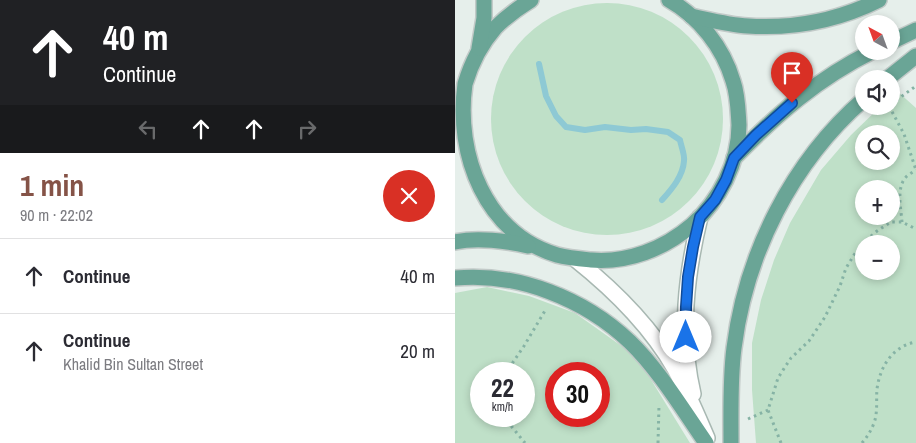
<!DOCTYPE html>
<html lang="en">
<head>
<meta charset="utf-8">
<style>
	body { margin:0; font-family:"Archivo Narrow",sans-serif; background:#f7f7f7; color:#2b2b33; height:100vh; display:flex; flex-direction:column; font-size:19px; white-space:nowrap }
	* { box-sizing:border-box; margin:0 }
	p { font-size:16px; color:#7c7c81 }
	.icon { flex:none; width:28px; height:28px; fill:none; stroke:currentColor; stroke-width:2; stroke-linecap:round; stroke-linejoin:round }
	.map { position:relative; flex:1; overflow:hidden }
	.details { display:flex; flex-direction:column; background:#fff; width:455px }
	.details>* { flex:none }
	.banner { background:#202124; color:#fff; overflow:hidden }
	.needle { width:32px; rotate:319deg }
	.tools { position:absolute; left:400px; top:15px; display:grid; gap:10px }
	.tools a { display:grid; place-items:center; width:45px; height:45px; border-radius:50%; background:#fff; box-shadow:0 2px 8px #0003; font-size:25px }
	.speed { position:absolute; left:15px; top:362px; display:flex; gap:10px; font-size:25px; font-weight:700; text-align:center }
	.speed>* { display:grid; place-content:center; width:65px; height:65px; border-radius:50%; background:#fff; box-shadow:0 2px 8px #0003; line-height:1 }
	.speed small { font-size:12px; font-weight:400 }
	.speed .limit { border:8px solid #d22; background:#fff; color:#111 }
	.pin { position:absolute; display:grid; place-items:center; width:42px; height:42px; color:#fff; margin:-51px -21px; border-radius:50% 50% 50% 0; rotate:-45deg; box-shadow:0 0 5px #0007 }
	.pin .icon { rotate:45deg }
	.me { position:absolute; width:55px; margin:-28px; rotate:0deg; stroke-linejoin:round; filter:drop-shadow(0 0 4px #0008) }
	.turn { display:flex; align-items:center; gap:18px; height:105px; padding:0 20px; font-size:22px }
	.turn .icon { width:65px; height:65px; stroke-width:2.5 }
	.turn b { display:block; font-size:35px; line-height:42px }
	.lanes { display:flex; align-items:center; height:48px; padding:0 20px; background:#0003; justify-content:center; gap:25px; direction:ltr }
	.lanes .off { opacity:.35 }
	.round { display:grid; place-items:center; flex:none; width:52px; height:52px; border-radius:26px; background:#f7f7f7 }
	.overview { display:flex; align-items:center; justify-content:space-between; height:85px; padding:0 20px }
	h1 { font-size:30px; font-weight:800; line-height:38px; color:#855347 }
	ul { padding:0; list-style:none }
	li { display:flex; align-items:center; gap:15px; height:75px; padding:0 20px; border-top:1px solid #e1e1e2 }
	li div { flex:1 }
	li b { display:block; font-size:19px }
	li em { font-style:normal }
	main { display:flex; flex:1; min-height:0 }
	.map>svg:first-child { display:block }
	.green { fill:#bfe0c8; fill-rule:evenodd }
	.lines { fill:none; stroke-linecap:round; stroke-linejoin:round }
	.stream { stroke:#8ec9d4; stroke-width:6 }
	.minor-casing { stroke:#a8b8b2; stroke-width:18 }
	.primary-casing { stroke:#c2cac8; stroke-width:18 }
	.path { stroke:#86b3a5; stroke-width:3; stroke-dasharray:2.5 4; stroke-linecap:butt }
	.minor { stroke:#fff; stroke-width:15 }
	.primary { stroke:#6aa596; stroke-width:15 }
	.route-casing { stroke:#114b97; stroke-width:12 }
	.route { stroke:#1a73e8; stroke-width:9 }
</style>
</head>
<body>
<main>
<section class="details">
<div class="banner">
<div class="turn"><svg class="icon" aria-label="ahead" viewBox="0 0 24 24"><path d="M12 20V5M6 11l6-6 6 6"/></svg><div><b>40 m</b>Continue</div></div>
<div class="lanes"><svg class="icon off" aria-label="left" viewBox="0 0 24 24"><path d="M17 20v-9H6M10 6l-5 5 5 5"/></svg><svg class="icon" aria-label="ahead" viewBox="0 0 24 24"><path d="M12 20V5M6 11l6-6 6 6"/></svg><svg class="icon" aria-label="ahead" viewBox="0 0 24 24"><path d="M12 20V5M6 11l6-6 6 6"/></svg><svg class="icon off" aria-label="right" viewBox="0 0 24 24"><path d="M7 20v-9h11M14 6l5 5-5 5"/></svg></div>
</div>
<div class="overview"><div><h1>1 min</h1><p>90 m · 22:02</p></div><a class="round" style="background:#d93025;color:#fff"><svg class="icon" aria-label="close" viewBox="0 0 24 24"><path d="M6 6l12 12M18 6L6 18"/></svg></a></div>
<ul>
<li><svg class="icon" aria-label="ahead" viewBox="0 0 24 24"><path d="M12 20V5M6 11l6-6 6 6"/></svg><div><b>Continue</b></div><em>40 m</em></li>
<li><svg class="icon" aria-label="ahead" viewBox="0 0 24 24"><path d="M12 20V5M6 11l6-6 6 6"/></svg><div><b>Continue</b><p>Khalid Bin Sultan Street</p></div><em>20 m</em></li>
</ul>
</section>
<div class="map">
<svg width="461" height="443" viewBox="0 0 461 443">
	<rect width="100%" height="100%" fill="#e6efeb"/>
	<g class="green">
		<circle cx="152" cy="119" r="116"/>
		<path d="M 442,91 L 461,108 L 461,443 L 301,443 L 297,390 L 297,343 L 306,300 L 319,260 L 335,223 L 366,170 L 396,135 L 426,106 L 436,106 L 436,97 ZM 409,134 L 436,134 L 436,161 L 409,161 ZM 409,189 L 436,189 L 436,216 L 409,216 ZM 409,244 L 436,244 L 436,271 L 409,271 Z"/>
		<path d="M 32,287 L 74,296 L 120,313 L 182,357 L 235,443 L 0,443 L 0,293 ZM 26,374 L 69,374 L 69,416 L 26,416 ZM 101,374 L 144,374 L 144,416 L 101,416 Z"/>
	</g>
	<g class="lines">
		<path class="stream" d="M 84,64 L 91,96 L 101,116 L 111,127 L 130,130 L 150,127 L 176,130 L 191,129 L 213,132 L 225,140 C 226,146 230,155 229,161 C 228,176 217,189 207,200"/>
		<defs>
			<g id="minor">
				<path d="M 120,259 C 159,290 195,325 220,369 C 232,391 242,415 252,438"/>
				<path d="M 238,394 C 224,335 231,275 245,217"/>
			</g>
			<g id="primary">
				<path d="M 76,0 C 63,8 51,17 40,28 C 26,44 16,64 10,84 C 0,155 31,234 102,255 C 113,258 125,259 136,260 C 173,263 209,249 237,225 C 264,201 284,163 284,125 C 283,110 283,95 278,81 C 268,47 244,17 214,0"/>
				<path d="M 236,16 C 255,20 274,25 293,26 C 339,29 384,20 424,0"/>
				<path d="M 436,42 L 461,30"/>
				<path d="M 24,48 L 29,18 L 29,0"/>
				<path d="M 432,79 L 461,56"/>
				<path d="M 279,158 C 322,114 362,79 418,51"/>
				<path d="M 0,242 C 22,237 52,241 73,246"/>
				<path d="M 0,278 C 63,272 130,299 175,342 C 204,370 228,410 251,443"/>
				<path d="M 276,443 C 276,411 275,379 279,348 C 291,253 337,162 409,99"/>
			</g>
		</defs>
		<use href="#minor" class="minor-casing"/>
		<use href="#primary" class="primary-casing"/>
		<g class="path">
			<path d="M 436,104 L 461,86"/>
			<path d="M 434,106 L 449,134 L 461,170"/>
			<path d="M 421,114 L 433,106"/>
			<path d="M 447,222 C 446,208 441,188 451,177 C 454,174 458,172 461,170"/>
			<path d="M 50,374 L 69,346 L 91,309"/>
			<path d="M 48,416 L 70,443"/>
			<path d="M 293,419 L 313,410"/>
			<path d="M 203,443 L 204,405"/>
			<path d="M 326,443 L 313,410 L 323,378 L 330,367 L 336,358 L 354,341 L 370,317 L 385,286 L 391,268 L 399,255 L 409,242 L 422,231 L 436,222 L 447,222 L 461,229"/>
			<path d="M 407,443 C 412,437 416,431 419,423 C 423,412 421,400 422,389 C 425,366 438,346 461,342"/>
		</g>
		<use href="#minor" class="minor"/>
		<use href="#primary" class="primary"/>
	</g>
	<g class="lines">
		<defs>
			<path id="route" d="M 231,337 L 231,307 L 233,277 L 238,247 L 245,217 L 260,200 L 271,180 L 279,158 L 301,135 L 337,103"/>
		</defs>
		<use href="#route" class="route-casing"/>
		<use href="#route" class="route"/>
	</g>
</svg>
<div class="tools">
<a><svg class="needle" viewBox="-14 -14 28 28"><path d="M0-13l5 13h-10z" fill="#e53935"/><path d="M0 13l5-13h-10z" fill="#7c7c81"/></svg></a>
<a><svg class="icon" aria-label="sound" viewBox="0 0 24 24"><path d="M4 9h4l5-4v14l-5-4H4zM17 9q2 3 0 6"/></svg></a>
<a><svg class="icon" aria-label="search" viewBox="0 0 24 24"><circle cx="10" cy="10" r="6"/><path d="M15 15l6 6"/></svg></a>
<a>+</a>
<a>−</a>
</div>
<div class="speed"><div>22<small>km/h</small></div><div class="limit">30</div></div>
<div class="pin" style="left:337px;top:103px;background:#d93025"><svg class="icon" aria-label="arrive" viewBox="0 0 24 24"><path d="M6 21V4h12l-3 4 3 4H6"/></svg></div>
<svg class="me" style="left:231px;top:337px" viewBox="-20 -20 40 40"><circle r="19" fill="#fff"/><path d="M0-13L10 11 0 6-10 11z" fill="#1a73e8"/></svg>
</div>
</main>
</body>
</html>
